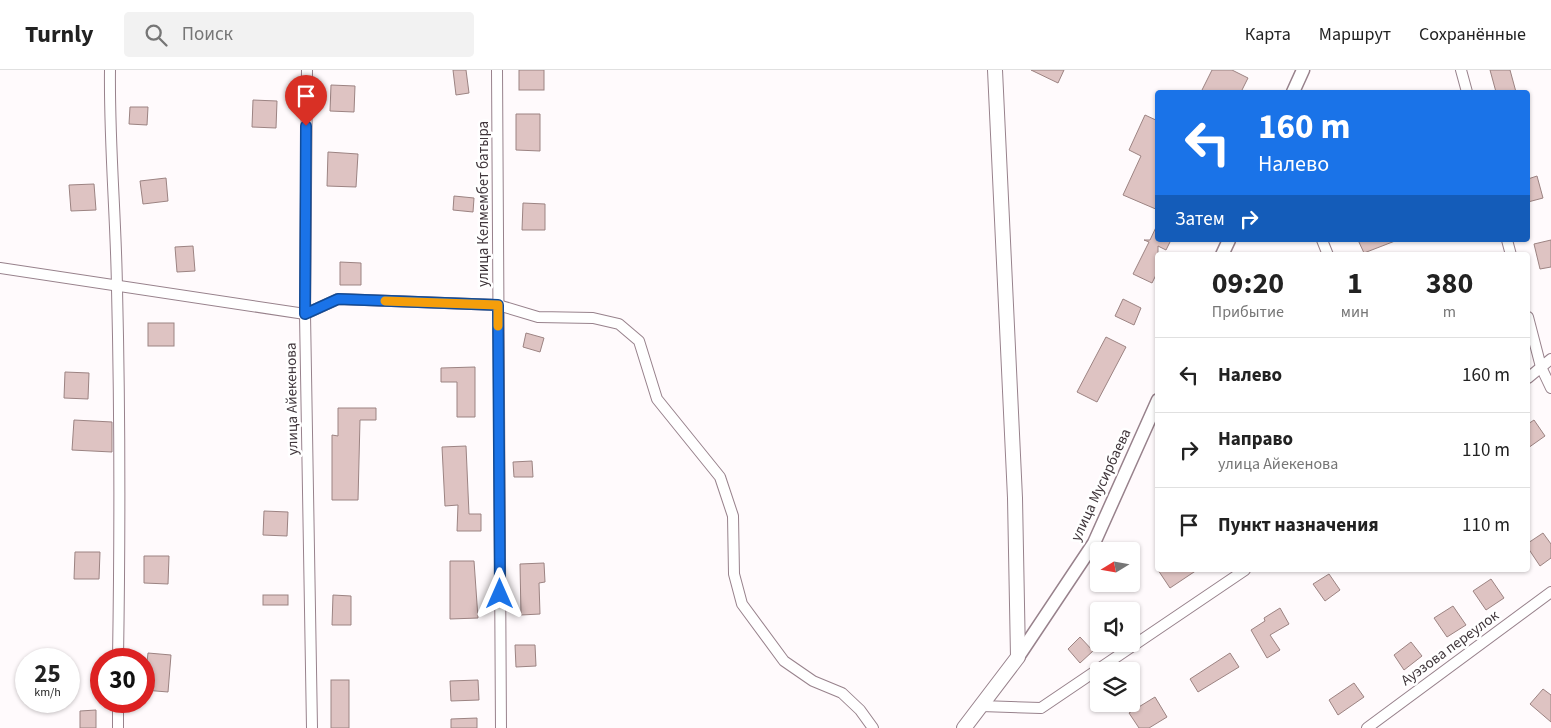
<!DOCTYPE html>
<html lang="ru">
<head>
<meta charset="utf-8">
<style>
	body { margin:0; font-family:"Source Sans 3",sans-serif; background:#f2f2f2; color:#222; height:100vh; display:flex; flex-direction:column; font-size:19px; white-space:nowrap }
	* { box-sizing:border-box; margin:0 }
	p { font-size:16px; color:#767676 }
	.icon { flex:none; width:28px; height:28px; fill:none; stroke:currentColor; stroke-width:2; stroke-linecap:round; stroke-linejoin:round }
	.map { position:relative; flex:1; overflow:hidden }
	.panel { position:absolute; left:1155px; top:182px; width:375px; height:320px; display:flex; flex-direction:column; background:#fff; border-radius:5px; box-shadow:0 1px 4px #0004 }
	.panel>* { flex:none }
	.banner { position:absolute; left:1155px; top:20px; width:375px; height:152px; border-radius:5px; box-shadow:0 1px 4px #0004; background:#1a73e8; color:#fff; overflow:hidden }
	.needle { width:32px; rotate:259deg }
	.controls { position:absolute; left:1090px; top:472px; display:grid; gap:10px }
	.controls a { display:grid; place-items:center; width:50px; height:50px; border-radius:5px; background:#fff; box-shadow:0 1px 4px #0004; font-size:25px }
	.speed { position:absolute; left:15px; top:578px; display:flex; gap:10px; font-size:25px; font-weight:700; text-align:center }
	.speed>* { display:grid; place-content:center; width:65px; height:65px; border-radius:50%; background:#fff; box-shadow:0 1px 4px #0004; line-height:1 }
	.speed small { font-size:12px; font-weight:400 }
	.speed .limit { border:8px solid #d22; background:#fff; color:#111 }
	.pin { position:absolute; display:grid; place-items:center; width:42px; height:42px; color:#fff; margin:-51px -21px; border-radius:50% 50% 50% 0; rotate:-45deg; box-shadow:0 0 5px #0007 }
	.pin .icon { rotate:45deg }
	.me { position:absolute; width:55px; margin:-28px; rotate:0deg; stroke-linejoin:round; filter:drop-shadow(0 0 4px #0008) }
	.turn { display:flex; align-items:center; gap:18px; height:105px; padding:0 20px; font-size:22px }
	.turn .icon { width:65px; height:65px; stroke-width:2.5 }
	.turn b { display:block; font-size:35px; line-height:42px }
	.then { display:flex; align-items:center; height:48px; padding:0 20px; background:#0003; gap:10px; font-size:19px }
	.eta { display:flex; justify-content:space-evenly; align-items:center; height:85px; text-align:center }
	.eta b { font-size:30px; font-weight:700; line-height:35px }
	ul { padding:0; list-style:none }
	li { display:flex; align-items:center; gap:15px; height:75px; padding:0 20px; border-top:1px solid #e0e0e0 }
	li div { flex:1 }
	li b { display:block; font-size:19px }
	li em { font-style:normal }
	header { display:flex; align-items:center; gap:30px; box-sizing:border-box; height:70px; padding:0 25px; background:#fff; border-bottom:1px solid #e0e0e0 }
	header strong { font-size:24px }
	nav { display:flex; gap:28px; margin-inline-start:auto; font-size:18px }
	.search { width:350px; height:45px; background:#f2f2f2; display:flex; align-items:center; gap:12px; box-sizing:border-box; padding:0 18px; border-radius:5px; color:#767676; font-size:19px }
	.map>svg:first-child { display:block }
	.building { fill:#dec3c2; stroke:#9c8382 }
	.lines { fill:none; stroke-linecap:round; stroke-linejoin:round }
	.minor-casing { stroke:#98828c; stroke-width:12 }
	.tertiary-casing { stroke:#98828c; stroke-width:15 }
	.secondary-casing { stroke:#98828c; stroke-width:16 }
	.minor { stroke:#fff; stroke-width:10 }
	.tertiary { stroke:#fff; stroke-width:12 }
	.secondary { stroke:#fff; stroke-width:14 }
	.route-casing { stroke:#114b97; stroke-width:12 }
	.route { stroke:#1a73e8; stroke-width:9 }
	.slow { stroke:#f59e0b; stroke-width:9 }
	.labels { text-anchor:middle; dominant-baseline:central; stroke-width:5; stroke-linejoin:round; paint-order:stroke }
	.street-label { font-size:15px; fill:#40363b; stroke:#fff }
</style>
</head>
<body>
<header>
<strong>Turnly</strong>
<div class="search"><svg class="icon" aria-label="search" viewBox="0 0 24 24"><circle cx="10" cy="10" r="6"/><path d="M15 15l6 6"/></svg>Поиск</div>
<nav><a>Карта</a><a>Маршрут</a><a>Сохранённые</a></nav>
</header>
<div class="map">
<svg width="1551" height="658" viewBox="0 0 1551 658">
	<rect width="100%" height="100%" fill="#fffafc"/>
	<g class="building">
		<path d="M 453,0 L 466,0 L 469,23 L 456,25 Z"/>
		<rect x="519" y="0" width="25" height="20"/>
		<path d="M 1031,0 L 1064,0 L 1058,13 Z"/>
		<path d="M 1212,0 L 1232,0 L 1248,8 L 1241,22 L 1201,22 Z"/>
		<path d="M 1490,0 L 1510,0 L 1516,22 L 1496,22 Z"/>
		<path d="M 331,15 L 355,16 L 354,42 L 330,41 Z"/>
		<path d="M 253,30 L 277,31 L 276,58 L 252,57 Z"/>
		<path d="M 130,37 L 148,37 L 147,55 L 129,54 Z"/>
		<path d="M 516,44 L 540,44 L 540,81 L 516,80 Z"/>
		<path d="M 1145,45 L 1158,51 L 1158,140 L 1123,125 L 1141,86 L 1129,80 Z"/>
		<path d="M 328,82 L 358,84 L 356,117 L 327,116 Z"/>
		<path d="M 1537,106 L 1543,128 L 1528,132 L 1528,109 Z"/>
		<path d="M 166,108 L 168,131 L 143,134 L 140,111 Z"/>
		<path d="M 94,114 L 96,140 L 71,141 L 69,115 Z"/>
		<path d="M 454,126 L 474,128 L 473,142 L 453,140 Z"/>
		<path d="M 523,133 L 545,134 L 545,160 L 522,160 Z"/>
		<path d="M 1158,153 L 1158,170 L 1171,170 L 1166,180 L 1158,176 L 1158,201 L 1152,213 L 1133,204 L 1149,172 L 1144,170 L 1150,170 Z"/>
		<path d="M 1358,170 L 1395,170 L 1395,171 L 1364,183 Z"/>
		<path d="M 1551,170 L 1551,197 L 1540,199 L 1534,174 Z"/>
		<path d="M 193,176 L 195,201 L 177,202 L 175,177 Z"/>
		<path d="M 340,192 L 361,193 L 361,215 L 340,215 Z"/>
		<path d="M 1123,229 L 1141,238 L 1134,255 L 1115,246 Z"/>
		<rect x="148" y="253" width="26" height="23"/>
		<path d="M 526,263 L 544,268 L 540,282 L 523,277 Z"/>
		<path d="M 1106,267 L 1126,277 L 1097,332 L 1077,322 Z"/>
		<path d="M 475,297 L 475,347 L 457,347 L 457,312 L 441,312 L 441,298 Z"/>
		<path d="M 65,302 L 89,303 L 88,329 L 64,328 Z"/>
		<path d="M 338,338 L 376,338 L 376,350 L 360,350 L 358,430 L 332,430 L 332,365 L 338,366 Z"/>
		<path d="M 74,350 L 112,352 L 112,382 L 72,380 Z"/>
		<path d="M 1534,350 L 1545,366 L 1528,378 L 1528,354 Z"/>
		<path d="M 466,376 L 469,444 L 481,444 L 481,461 L 457,461 L 458,435 L 445,436 L 442,377 Z"/>
		<path d="M 532,391 L 533,407 L 514,407 L 513,392 Z"/>
		<path d="M 264,441 L 288,442 L 287,466 L 263,465 Z"/>
		<path d="M 1543,463 L 1551,474 L 1551,488 L 1540,496 L 1528,478 L 1528,473 Z"/>
		<path d="M 75,482 L 100,482 L 99,509 L 74,509 Z"/>
		<path d="M 144,486 L 169,486 L 168,514 L 144,513 Z"/>
		<path d="M 450,491 L 474,491 L 478,548 L 450,549 Z"/>
		<path d="M 544,493 L 545,512 L 539,513 L 540,544 L 521,545 L 520,494 Z"/>
		<path d="M 1158,500 L 1197,500 L 1170,518 Z"/>
		<path d="M 1329,504 L 1340,520 L 1325,531 L 1313,514 Z"/>
		<path d="M 1491,509 L 1504,528 L 1486,540 L 1473,521 Z"/>
		<rect x="263" y="525" width="25" height="10"/>
		<path d="M 333,525 L 351,526 L 351,555 L 332,555 Z"/>
		<path d="M 1453,536 L 1466,555 L 1447,567 L 1434,548 Z"/>
		<path d="M 1280,538 L 1289,554 L 1270,565 L 1280,580 L 1267,588 L 1251,560 L 1265,551 L 1264,548 Z"/>
		<path d="M 1080,567 L 1093,581 L 1080,593 L 1068,579 Z"/>
		<path d="M 1411,572 L 1422,586 L 1404,600 L 1394,585 Z"/>
		<path d="M 515,575 L 535,575 L 536,596 L 516,597 Z"/>
		<path d="M 148,583 L 171,585 L 168,622 L 144,620 Z"/>
		<path d="M 1230,583 L 1239,597 L 1198,622 L 1190,609 Z"/>
		<rect x="331" y="610" width="18" height="48"/>
		<path d="M 478,610 L 479,630 L 451,631 L 450,611 Z"/>
		<path d="M 1354,613 L 1364,627 L 1338,645 L 1329,630 Z"/>
		<path d="M 1543,619 L 1551,625 L 1551,652 L 1530,634 Z"/>
		<path d="M 1155,627 L 1167,647 L 1149,658 L 1139,658 L 1129,643 Z"/>
		<path d="M 96,640 L 96,658 L 80,658 L 80,641 Z"/>
		<path d="M 477,648 L 477,658 L 451,658 L 451,649 Z"/>
	</g>
	<g class="lines">
		<defs>
			<g id="minor">
				<path d="M 110,0 C 109,73 116,146 117,219 C 120,342 120,465 118,589"/>
				<path d="M 307,0 L 305,244 L 312,658"/>
				<path d="M 497,0 L 501,658"/>
				<path d="M 1461,0 L 1467,22"/>
				<path d="M 1322,170 L 1328,185"/>
				<path d="M 1507,170 L 1511,185"/>
				<path d="M 0,198 L 305,244 L 338,229 L 498,235 L 538,247 L 593,248 L 619,254 L 639,271 L 657,329 L 720,407 L 733,446 L 734,504 L 742,534 L 784,591 L 813,611 L 842,623 L 860,640 L 873,658"/>
				<path d="M 1528,247 L 1541,297 L 1551,318"/>
				<path d="M 1528,308 L 1551,289"/>
				<path d="M 981,636 L 1041,638 L 1245,500"/>
				<path d="M 118,658 L 118,631"/>
				<path d="M 1367,658 L 1551,522"/>
			</g>
			<g id="tertiary">
				<path d="M 1293,22 L 1303,0"/>
				<path d="M 1222,185 L 1229,170"/>
				<path d="M 1018,587 L 1094,473 L 1158,330"/>
			</g>
			<path id="secondary" d="M 964,658 L 1018,587 L 1015,428 L 995,0"/>
		</defs>
		<use href="#minor" class="minor-casing"/>
		<use href="#tertiary" class="tertiary-casing"/>
		<use href="#secondary" class="secondary-casing"/>
		<use href="#minor" class="minor"/>
		<use href="#tertiary" class="tertiary"/>
		<use href="#secondary" class="secondary"/>
	</g>
	<g class="lines">
		<defs>
			<path id="route" d="M 306,56 L 305,244 L 338,229 L 498,235 L 500,524"/>
		</defs>
		<use href="#route" class="route-casing"/>
		<use href="#route" class="route"/>
		<path class="slow" d="M 385,231 L 498,235 L 498,256"/>
	</g>
	<g class="labels">
		<g class="street-label">
			<text transform="translate(483 134) rotate(-90)">улица Келмембет батыра</text>
			<text transform="translate(292 329) rotate(-91)">улица Айекенова</text>
			<text transform="translate(1101 415) rotate(-65)">улица Мусирбаева</text>
			<text transform="translate(1450 578) rotate(-36)">Ауэзова переулок</text>
		</g>
	</g>
</svg>
<div class="controls">
<a><svg class="needle" viewBox="-14 -14 28 28"><path d="M0-13l5 13h-10z" fill="#e53935"/><path d="M0 13l5-13h-10z" fill="#767676"/></svg></a>
<a><svg class="icon" aria-label="sound" viewBox="0 0 24 24"><path d="M4 9h4l5-4v14l-5-4H4zM17 9q2 3 0 6"/></svg></a>
<a><svg class="icon" aria-label="layers" viewBox="0 0 24 24"><path d="M12 4l9 5-9 5-9-5zM3 14l9 5 9-5"/></svg></a>
</div>
<div class="speed"><div>25<small>km/h</small></div><div class="limit">30</div></div>
<div class="pin" style="left:306px;top:56px;background:#d93025"><svg class="icon" aria-label="arrive" viewBox="0 0 24 24"><path d="M6 21V4h12l-3 4 3 4H6"/></svg></div>
<svg class="me" style="left:500px;top:524px" viewBox="-20 -20 40 40"><path d="M0-17L14 15 0 8-14 15z" fill="#1a73e8" stroke="#fff" stroke-width="4"/></svg>
<div class="banner">
<div class="turn"><svg class="icon" aria-label="left" viewBox="0 0 24 24"><path d="M17 20v-9H6M10 6l-5 5 5 5"/></svg><div><b>160 m</b>Налево</div></div>
<div class="then">Затем<svg class="icon" aria-label="right" viewBox="0 0 24 24"><path d="M7 20v-9h11M14 6l5 5-5 5"/></svg></div>
</div>
<section class="panel">
<div class="eta">
<div><b>09:20</b><p>Прибытие</p></div>
<div><b>1</b><p>мин</p></div>
<div><b>380</b><p>m</p></div>
</div>
<ul>
<li><svg class="icon" aria-label="left" viewBox="0 0 24 24"><path d="M17 20v-9H6M10 6l-5 5 5 5"/></svg><div><b>Налево</b></div><em>160 m</em></li>
<li><svg class="icon" aria-label="right" viewBox="0 0 24 24"><path d="M7 20v-9h11M14 6l5 5-5 5"/></svg><div><b>Направо</b><p>улица Айекенова</p></div><em>110 m</em></li>
<li><svg class="icon" aria-label="arrive" viewBox="0 0 24 24"><path d="M6 21V4h12l-3 4 3 4H6"/></svg><div><b>Пункт назначения</b></div><em>110 m</em></li>
</ul>
</section>
</div>
</body>
</html>
